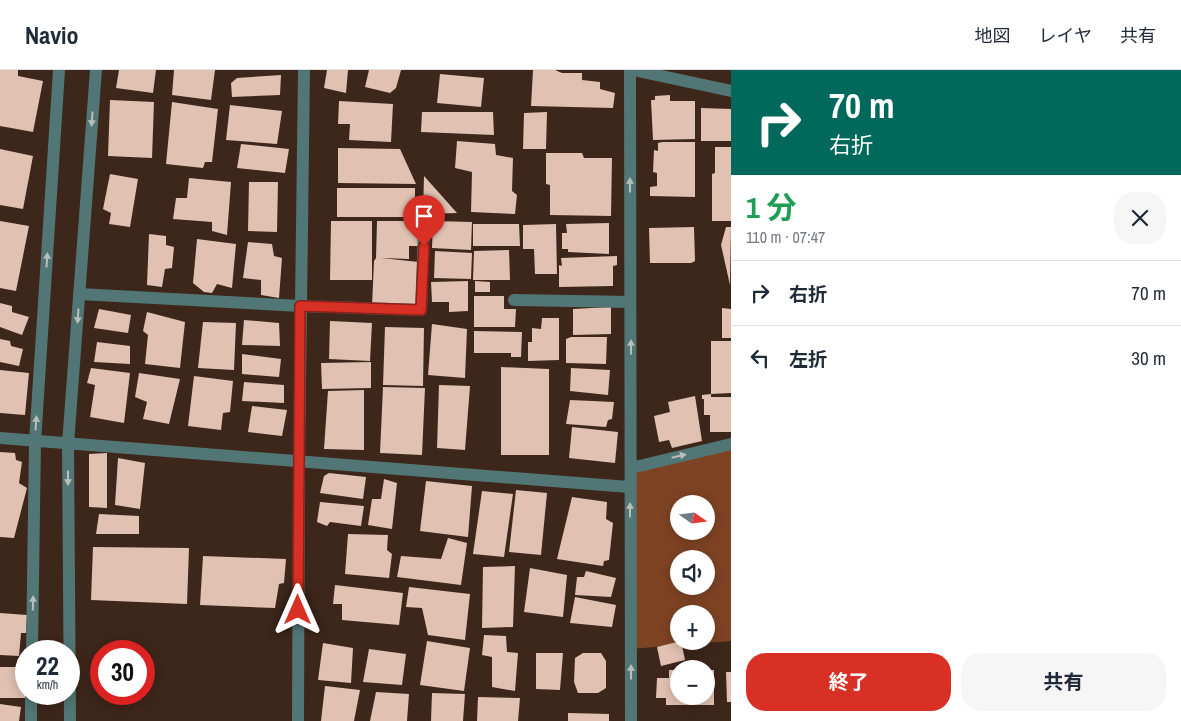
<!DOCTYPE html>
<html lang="ja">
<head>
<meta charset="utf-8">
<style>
	body { margin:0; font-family:"Archivo Narrow","Noto Sans JP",sans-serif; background:#f6f6f7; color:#1f2937; height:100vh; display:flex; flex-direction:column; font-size:19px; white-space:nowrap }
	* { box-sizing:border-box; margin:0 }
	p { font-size:16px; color:#747a83 }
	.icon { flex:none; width:28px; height:28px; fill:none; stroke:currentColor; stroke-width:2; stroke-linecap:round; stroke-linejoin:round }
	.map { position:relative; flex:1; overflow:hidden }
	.drawer { display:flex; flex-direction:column; background:#fff; width:450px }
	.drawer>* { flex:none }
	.hud { background:#00695c; color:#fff; overflow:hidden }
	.needle { width:32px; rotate:104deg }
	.buttons { position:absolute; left:670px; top:425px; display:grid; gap:10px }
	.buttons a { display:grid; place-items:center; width:45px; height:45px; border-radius:50%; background:#fff; box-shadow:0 2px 12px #0003; font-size:25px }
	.speed { position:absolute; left:15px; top:570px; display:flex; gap:10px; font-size:25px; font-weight:700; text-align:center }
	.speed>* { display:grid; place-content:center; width:65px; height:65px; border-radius:50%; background:#fff; box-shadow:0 2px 12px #0003; line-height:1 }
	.speed small { font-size:12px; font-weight:400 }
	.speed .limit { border:8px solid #d22; background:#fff; color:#111 }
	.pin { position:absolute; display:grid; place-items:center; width:42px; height:42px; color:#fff; margin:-51px -21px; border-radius:50% 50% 50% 0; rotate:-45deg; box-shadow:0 0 5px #0007 }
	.pin .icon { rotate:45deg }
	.me { position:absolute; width:55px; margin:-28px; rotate:0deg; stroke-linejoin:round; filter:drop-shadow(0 0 4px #0008) }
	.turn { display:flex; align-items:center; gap:18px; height:105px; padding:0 15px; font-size:22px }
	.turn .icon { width:65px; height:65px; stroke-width:2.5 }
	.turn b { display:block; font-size:35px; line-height:42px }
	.round { display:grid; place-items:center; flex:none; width:52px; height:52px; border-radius:20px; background:#f6f6f7 }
	.summary { display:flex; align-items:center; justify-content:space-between; height:85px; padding:0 15px }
	h1 { font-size:30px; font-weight:700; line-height:38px; color:#1e9e55 }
	.primary-button { display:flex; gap:10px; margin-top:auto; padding:10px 15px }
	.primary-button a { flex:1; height:58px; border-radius:20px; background:#d93025; color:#fff; font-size:20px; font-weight:700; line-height:58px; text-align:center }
	.primary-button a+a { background:#f6f6f7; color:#1f2937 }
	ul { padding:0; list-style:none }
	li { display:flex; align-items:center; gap:15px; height:65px; padding:0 15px; border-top:1px solid #e0e1e3 }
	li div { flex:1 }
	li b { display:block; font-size:19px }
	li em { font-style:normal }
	header { display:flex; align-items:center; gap:30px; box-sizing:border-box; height:70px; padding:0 25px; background:#fff; border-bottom:1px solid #e0e1e3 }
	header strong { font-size:24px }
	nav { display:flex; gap:28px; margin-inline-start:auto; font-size:18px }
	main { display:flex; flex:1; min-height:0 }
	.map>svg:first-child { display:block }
	.green { fill:#7d4323; fill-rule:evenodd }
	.building { fill:#e0c1b2 }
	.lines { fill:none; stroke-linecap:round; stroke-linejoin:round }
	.service { stroke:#517675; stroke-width:12 }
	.minor { stroke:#517675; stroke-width:12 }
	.oneway { fill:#b9beb9 }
	.route-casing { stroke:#8d1f18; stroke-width:12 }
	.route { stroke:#d93025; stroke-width:9 }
</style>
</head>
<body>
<header>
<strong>Navio</strong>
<nav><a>地図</a><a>レイヤ</a><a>共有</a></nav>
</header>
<main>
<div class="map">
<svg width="731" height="651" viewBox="0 0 731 651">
	<rect width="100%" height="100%" fill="#3d261a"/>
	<path class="green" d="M 731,377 L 731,571 L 630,579 L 631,398 ZM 679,434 L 706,434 L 706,461 L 679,461 ZM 679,489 L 706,489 L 706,516 L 679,516 ZM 679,544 L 706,544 L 706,571 L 679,571 Z"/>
	<g class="building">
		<path d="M 0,0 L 18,0 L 18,6 L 43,11 L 33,62 L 0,56 Z"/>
		<path d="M 119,0 L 156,0 L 153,23 L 116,18 Z"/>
		<path d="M 174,0 L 215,0 L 211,30 L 172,25 Z"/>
		<path d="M 327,0 L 348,0 L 346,23 L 324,18 Z"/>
		<path d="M 369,0 L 401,0 L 396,18 L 390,23 L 365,17 Z"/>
		<path d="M 533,0 L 555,0 L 562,3 L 582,3 L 582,10 L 600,12 L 600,19 L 615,23 L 613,38 L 531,36 Z"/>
		<path d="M 440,4 L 484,8 L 481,37 L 437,33 Z"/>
		<path d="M 281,5 L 280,25 L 232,27 L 231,13 L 237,8 Z"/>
		<path d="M 670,25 L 670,31 L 695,31 L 695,69 L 653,70 L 651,30 L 655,30 L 655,26 Z"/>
		<path d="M 110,30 L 154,32 L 152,88 L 108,86 Z"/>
		<path d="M 339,31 L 393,34 L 391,72 L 349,70 L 350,54 L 338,54 Z"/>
		<path d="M 172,32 L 218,39 L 212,92 L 205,92 L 203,98 L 166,94 Z"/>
		<path d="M 230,35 L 282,41 L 277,74 L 226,70 Z"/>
		<path d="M 701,38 L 731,39 L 731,71 L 701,71 Z"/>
		<path d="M 422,42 L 493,42 L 494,65 L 421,62 Z"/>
		<path d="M 547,42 L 546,79 L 523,79 L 524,43 Z"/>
		<path d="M 457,71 L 495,74 L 496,85 L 513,88 L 512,121 L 517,125 L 515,144 L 471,142 L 472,102 L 455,98 Z"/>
		<path d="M 662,72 L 695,72 L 695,127 L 650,126 L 650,117 L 657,116 L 657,103 L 653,102 L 654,80 L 658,81 L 658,73 Z"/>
		<path d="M 241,74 L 289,79 L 285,103 L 237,98 Z"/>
		<path d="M 715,77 L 731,77 L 731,151 L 712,151 L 712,104 L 715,103 Z"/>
		<path d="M 338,78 L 400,79 L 416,114 L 338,113 Z"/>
		<path d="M 0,79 L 33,86 L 23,139 L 0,135 Z"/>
		<path d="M 546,83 L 582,83 L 584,88 L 612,88 L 611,146 L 550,145 L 550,115 L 546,114 Z"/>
		<path d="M 110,104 L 138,109 L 130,157 L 109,154 L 111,143 L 103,139 Z"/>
		<path d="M 424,106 L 457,143 L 423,144 Z"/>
		<path d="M 189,108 L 231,112 L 227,165 L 212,161 L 212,152 L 173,149 L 176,128 L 187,128 Z"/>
		<path d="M 249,112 L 278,112 L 277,162 L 248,161 Z"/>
		<rect x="337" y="118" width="78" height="29"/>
		<path d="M 0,151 L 29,156 L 16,221 L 0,218 Z"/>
		<path d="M 331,151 L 372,151 L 372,210 L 330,210 Z"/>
		<path d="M 377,151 L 418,151 L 418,176 L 409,176 L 409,189 L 381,188 L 419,192 L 418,237 L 372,236 L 374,191 L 376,188 Z"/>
		<path d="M 433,151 L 472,152 L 471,180 L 432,178 Z"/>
		<path d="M 609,153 L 609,184 L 568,182 L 568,179 L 562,179 L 562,163 L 567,163 L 566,154 Z"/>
		<path d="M 473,154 L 519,154 L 520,176 L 473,176 Z"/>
		<path d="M 556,154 L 557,204 L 535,204 L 534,179 L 523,179 L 523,155 Z"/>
		<path d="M 694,157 L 695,191 L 691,193 L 650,193 L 649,158 Z"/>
		<path d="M 726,157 L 731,157 L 730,215 L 721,175 Z"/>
		<path d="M 149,164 L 166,166 L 166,175 L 174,177 L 172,198 L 165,199 L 162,217 L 147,215 Z"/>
		<path d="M 197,169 L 236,174 L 232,218 L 217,214 L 212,223 L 204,222 L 193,213 Z"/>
		<path d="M 248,172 L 272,174 L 274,186 L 282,188 L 279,228 L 261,225 L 261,210 L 243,208 Z"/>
		<path d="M 509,180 L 510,210 L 473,210 L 474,181 Z"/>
		<path d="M 435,181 L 472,183 L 471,209 L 434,208 Z"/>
		<path d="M 617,186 L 617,195 L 613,196 L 613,216 L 559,217 L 559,195 L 562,196 L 561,188 Z"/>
		<path d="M 468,211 L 468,241 L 449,242 L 449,232 L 432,232 L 431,212 Z"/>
		<path d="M 475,211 L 490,212 L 490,222 L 475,222 Z"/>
		<path d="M 474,226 L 504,226 L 504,239 L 516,239 L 515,257 L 474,257 Z"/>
		<path d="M 0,233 L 12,236 L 12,242 L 29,247 L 22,265 L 0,257 Z"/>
		<path d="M 611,237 L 611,264 L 573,265 L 573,239 Z"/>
		<path d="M 722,238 L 731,239 L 731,268 L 722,268 Z"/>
		<path d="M 99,239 L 131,245 L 128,263 L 94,258 Z"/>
		<path d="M 147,242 L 185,252 L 180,298 L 145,294 L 148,265 L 143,261 Z"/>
		<path d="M 542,248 L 559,248 L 559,290 L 528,291 L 528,272 L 532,272 L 532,258 L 541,259 Z"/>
		<path d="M 244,250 L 279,253 L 280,276 L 242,275 Z"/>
		<path d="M 330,251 L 372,253 L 370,291 L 329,289 Z"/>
		<path d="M 203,252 L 236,253 L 234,300 L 198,298 Z"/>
		<path d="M 432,254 L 467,259 L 465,308 L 428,305 Z"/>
		<path d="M 385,257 L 424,258 L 423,316 L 383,315 Z"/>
		<path d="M 474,261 L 522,262 L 521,287 L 511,287 L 511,283 L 474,283 Z"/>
		<path d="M 571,267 L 607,267 L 606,294 L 566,293 L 566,269 Z"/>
		<path d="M 0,269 L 10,271 L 11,276 L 23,279 L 19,296 L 0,292 Z"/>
		<path d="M 711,271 L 731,271 L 731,323 L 711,324 Z"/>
		<path d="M 97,272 L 130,276 L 130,294 L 94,292 Z"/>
		<path d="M 242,284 L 281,289 L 279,307 L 242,304 Z"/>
		<path d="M 371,292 L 371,318 L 322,319 L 321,293 Z"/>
		<path d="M 501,297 L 549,299 L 549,385 L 501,385 Z"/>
		<path d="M 91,298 L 130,303 L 124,353 L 90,347 L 95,315 L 87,313 Z"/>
		<path d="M 571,298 L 610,300 L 608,325 L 570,321 Z"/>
		<path d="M 0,300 L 29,303 L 25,345 L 0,343 Z"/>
		<path d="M 139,303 L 180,309 L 169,354 L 143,349 L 147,332 L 135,327 Z"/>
		<path d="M 194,306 L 233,311 L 230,342 L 223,343 L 221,360 L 188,356 Z"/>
		<path d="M 244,312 L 284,315 L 284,333 L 242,331 Z"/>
		<path d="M 439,315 L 470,316 L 465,380 L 437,378 Z"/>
		<path d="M 383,317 L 425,318 L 422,385 L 380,383 Z"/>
		<path d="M 364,320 L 364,380 L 324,379 L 328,321 Z"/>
		<path d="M 711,324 L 711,327 L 731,327 L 731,362 L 710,362 L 710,345 L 704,345 L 704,329 L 702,329 L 702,325 Z"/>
		<path d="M 695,326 L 702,371 L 672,378 L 669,370 L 659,372 L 654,346 L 670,342 L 668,332 Z"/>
		<path d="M 570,330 L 614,332 L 612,349 L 608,350 L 606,357 L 566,354 Z"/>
		<path d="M 252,336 L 287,340 L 282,366 L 248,362 Z"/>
		<path d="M 572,357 L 618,362 L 615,393 L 569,388 Z"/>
		<path d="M 0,382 L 15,383 L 16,390 L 22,392 L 19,413 L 27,418 L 14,468 L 0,467 Z"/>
		<path d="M 107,383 L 107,438 L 89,437 L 89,384 Z"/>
		<path d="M 118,388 L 145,393 L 140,439 L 115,435 Z"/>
		<path d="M 329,403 L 366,407 L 363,429 L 320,423 L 324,406 Z"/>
		<path d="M 384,409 L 397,413 L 392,459 L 368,455 L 372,429 L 381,429 Z"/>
		<path d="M 426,411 L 472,416 L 468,467 L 420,461 Z"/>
		<path d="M 516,420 L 547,423 L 541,485 L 509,482 Z"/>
		<path d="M 482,421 L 513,424 L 504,487 L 473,484 Z"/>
		<path d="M 572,427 L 607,432 L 606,449 L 613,453 L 609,490 L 604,491 L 603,496 L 557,489 Z"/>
		<path d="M 320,432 L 364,436 L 361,456 L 330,452 L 327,456 L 317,452 Z"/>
		<path d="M 99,444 L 139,446 L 139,464 L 96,464 Z"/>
		<path d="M 348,464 L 388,465 L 387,480 L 392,484 L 389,508 L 345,504 Z"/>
		<path d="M 448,468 L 467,473 L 461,515 L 397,507 L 401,486 L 441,489 Z"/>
		<path d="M 93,477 L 189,478 L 187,534 L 91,530 Z"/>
		<path d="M 203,486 L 286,489 L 284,513 L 279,514 L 275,538 L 200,535 Z"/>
		<path d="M 515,496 L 513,557 L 482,558 L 483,497 Z"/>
		<path d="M 530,498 L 567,505 L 563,547 L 524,542 Z"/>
		<path d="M 586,501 L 616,508 L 611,527 L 575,525 L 577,507 L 584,507 Z"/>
		<path d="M 335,515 L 403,523 L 399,555 L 342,550 L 342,534 L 333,534 Z"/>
		<path d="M 409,517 L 470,524 L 465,570 L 428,565 L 422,538 L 406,537 Z"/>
		<path d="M 575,527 L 616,535 L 612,557 L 570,553 Z"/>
		<path d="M 0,543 L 27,545 L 26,563 L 21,563 L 19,586 L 0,585 Z"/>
		<path d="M 484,565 L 506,566 L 507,582 L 518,583 L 515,621 L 492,617 L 492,587 L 482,585 Z"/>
		<path d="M 427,571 L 470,578 L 464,621 L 420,615 Z"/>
		<path d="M 681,571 L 685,590 L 661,596 L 657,577 Z"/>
		<path d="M 323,573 L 353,578 L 351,613 L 318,610 Z"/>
		<path d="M 369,579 L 406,584 L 402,615 L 363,612 Z"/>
		<path d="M 536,583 L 563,583 L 560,620 L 536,619 Z"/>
		<path d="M 583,583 L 601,583 L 606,591 L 606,618 L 598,623 L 578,623 L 574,612 L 575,588 Z"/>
		<rect x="0" y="597" width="26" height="31"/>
		<path d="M 669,600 L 679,600 L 679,626 L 706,626 L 706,600 L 714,600 L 714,635 L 666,635 L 666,628 L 656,628 L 657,608 L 669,608 Z"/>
		<path d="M 726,602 L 731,602 L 731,632 L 727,632 Z"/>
		<path d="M 325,616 L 360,620 L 354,651 L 321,651 Z"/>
		<path d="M 376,622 L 409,624 L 407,651 L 370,651 Z"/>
		<path d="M 432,623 L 465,624 L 463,651 L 431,651 Z"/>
		<path d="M 478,627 L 520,628 L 518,651 L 477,651 Z"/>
		<path d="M 0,634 L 21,637 L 19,651 L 0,651 Z"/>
		<path d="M 568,643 L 609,644 L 609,651 L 568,651 Z"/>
	</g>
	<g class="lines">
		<g class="service">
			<path d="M 79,224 L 300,236 L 421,240 L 424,159"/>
			<path d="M 514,230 L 630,232"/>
		</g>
		<g class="minor">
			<path d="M 630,0 L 631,651"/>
			<path d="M 633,0 L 731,21"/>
			<path d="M 0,368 L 629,417"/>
			<path d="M 631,398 L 731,374"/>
			<path d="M 32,581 L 35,372 L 59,0"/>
			<path d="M 31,651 L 31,624"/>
			<path d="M 70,651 L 68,374 L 96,0"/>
			<path d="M 298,651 L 299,391 L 304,0"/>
		</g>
	</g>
	<defs><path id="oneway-solid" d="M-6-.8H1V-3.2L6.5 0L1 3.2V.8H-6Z" transform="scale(1.25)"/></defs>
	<g class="oneway">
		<use href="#oneway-solid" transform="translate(92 49) rotate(94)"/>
		<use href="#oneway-solid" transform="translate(630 115) rotate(-90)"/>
		<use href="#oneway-solid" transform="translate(47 190) rotate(-86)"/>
		<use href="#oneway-solid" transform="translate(78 246) rotate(94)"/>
		<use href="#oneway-solid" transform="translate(631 277) rotate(-90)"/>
		<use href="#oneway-solid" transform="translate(36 353) rotate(-86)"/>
		<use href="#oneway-solid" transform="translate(679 386) rotate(-13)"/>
		<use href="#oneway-solid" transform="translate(68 408) rotate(90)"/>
		<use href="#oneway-solid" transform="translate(630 440) rotate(-90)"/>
		<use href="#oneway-solid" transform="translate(33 533) rotate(-89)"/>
		<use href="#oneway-solid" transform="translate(631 602) rotate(-90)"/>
	</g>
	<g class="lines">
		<defs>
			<path id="route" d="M 298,540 L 300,236 L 421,240 L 424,176"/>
		</defs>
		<use href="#route" class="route-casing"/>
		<use href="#route" class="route"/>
	</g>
</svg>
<div class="buttons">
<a><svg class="needle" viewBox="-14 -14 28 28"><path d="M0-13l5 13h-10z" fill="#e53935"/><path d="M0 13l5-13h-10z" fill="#747a83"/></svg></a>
<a><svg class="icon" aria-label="sound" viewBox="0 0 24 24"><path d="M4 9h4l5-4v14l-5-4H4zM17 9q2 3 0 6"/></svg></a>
<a>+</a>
<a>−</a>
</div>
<div class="speed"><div>22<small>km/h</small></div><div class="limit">30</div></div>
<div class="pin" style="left:424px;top:176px;background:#d93025"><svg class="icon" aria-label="arrive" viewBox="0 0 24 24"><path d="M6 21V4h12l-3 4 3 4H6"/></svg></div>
<svg class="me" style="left:298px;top:540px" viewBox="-20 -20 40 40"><path d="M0-17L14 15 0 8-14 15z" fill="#d93025" stroke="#fff" stroke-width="4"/></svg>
</div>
<section class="drawer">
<div class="hud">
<div class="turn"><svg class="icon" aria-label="right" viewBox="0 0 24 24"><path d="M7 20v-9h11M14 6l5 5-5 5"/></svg><div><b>70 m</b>右折</div></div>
</div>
<div class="summary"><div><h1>1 分</h1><p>110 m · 07:47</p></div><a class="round"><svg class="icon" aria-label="close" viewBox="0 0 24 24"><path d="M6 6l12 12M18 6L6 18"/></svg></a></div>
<ul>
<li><svg class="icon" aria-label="right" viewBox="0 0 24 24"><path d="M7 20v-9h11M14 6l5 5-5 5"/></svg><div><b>右折</b></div><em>70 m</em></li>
<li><svg class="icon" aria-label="left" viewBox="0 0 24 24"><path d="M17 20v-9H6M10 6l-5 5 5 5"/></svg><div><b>左折</b></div><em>30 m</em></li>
</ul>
<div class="primary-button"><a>終了</a><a>共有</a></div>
</section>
</main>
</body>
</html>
